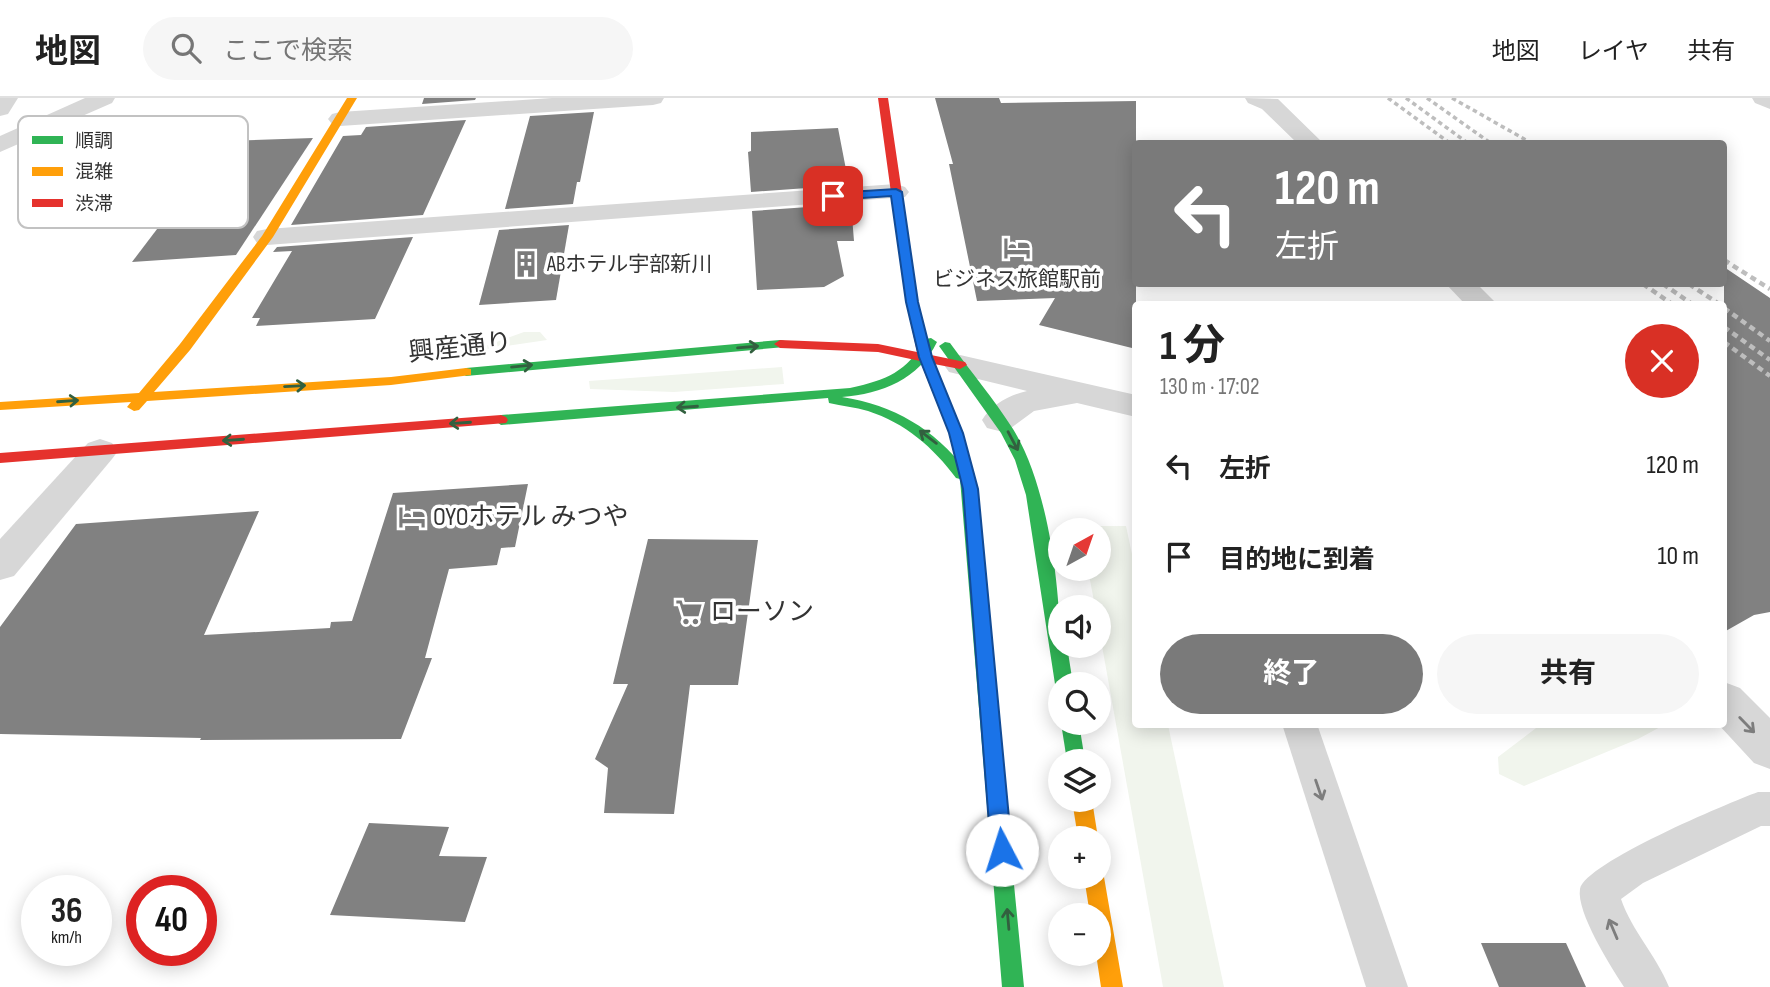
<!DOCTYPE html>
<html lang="ja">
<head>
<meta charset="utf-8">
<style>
	body { margin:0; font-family:"Sofia Sans Condensed","Noto Sans JP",sans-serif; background:#f6f6f6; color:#222; height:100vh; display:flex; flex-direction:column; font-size:26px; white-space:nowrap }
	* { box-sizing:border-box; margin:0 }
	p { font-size:23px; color:#767676 }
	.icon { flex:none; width:38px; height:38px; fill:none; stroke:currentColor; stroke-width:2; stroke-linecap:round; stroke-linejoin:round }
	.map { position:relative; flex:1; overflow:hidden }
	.sheet { position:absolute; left:1132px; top:203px; width:595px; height:427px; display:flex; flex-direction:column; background:#fff; border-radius:7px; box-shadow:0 4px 18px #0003 }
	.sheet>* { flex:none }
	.banner { position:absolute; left:1132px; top:42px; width:595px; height:147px; border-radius:7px; box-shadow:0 4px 18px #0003; background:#7a7a7a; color:#fff; overflow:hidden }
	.needle { width:46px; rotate:40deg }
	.tools { position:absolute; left:1048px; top:420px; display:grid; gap:14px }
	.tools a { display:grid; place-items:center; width:63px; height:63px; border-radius:50%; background:#fff; box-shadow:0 4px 18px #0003; font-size:35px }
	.speed { position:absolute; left:21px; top:777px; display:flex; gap:14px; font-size:35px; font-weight:700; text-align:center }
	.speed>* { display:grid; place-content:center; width:91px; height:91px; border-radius:50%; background:#fff; box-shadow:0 4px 18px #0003; line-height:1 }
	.speed small { font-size:18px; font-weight:400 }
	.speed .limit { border:10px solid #d22; background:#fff; color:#111 }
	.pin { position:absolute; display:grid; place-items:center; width:60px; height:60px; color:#fff; margin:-30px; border-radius:14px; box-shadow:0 4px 10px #0006 }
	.me { position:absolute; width:77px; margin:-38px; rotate:355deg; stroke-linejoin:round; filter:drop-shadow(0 0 5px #0008) }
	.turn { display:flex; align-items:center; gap:24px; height:147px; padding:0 28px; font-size:32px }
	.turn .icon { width:91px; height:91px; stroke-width:2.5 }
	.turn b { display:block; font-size:49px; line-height:60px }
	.round { display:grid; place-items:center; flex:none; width:74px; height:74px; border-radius:37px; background:#f6f6f6 }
	.summary { display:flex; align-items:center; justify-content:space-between; height:119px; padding:0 28px }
	h1 { font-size:42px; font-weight:700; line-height:52px }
	.button { display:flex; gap:14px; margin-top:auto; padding:14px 28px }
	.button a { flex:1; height:80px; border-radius:42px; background:#7a7a7a; color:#fff; font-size:28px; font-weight:700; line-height:80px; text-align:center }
	.button a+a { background:#f6f6f6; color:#222 }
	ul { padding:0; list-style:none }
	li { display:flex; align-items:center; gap:21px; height:91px; padding:0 28px }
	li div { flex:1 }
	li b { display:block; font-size:26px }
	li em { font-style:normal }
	header { display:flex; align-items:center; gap:42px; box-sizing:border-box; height:98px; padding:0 35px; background:#fff; border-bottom:2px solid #e0e0e0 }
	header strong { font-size:33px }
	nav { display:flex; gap:38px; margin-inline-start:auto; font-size:24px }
	.search { width:490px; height:63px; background:#f6f6f6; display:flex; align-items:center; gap:18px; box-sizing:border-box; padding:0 24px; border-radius:38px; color:#767676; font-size:26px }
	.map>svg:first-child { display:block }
	.green { fill:#f1f5ed }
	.building { fill:#818181 }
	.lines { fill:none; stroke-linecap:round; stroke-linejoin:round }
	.lane { fill:#d7d7d7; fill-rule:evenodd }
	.street { fill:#d7d7d7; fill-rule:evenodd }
	.fast { fill:#30b455; fill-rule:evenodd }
	.slow { fill:#ff9f0a; fill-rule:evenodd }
	.jam { fill:#e5322d; fill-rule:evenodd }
	.rail-far1 { stroke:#bebebe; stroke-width:3.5; stroke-dasharray:4.5 3.5; stroke-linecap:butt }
	.rail { stroke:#bebebe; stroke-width:4.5; stroke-dasharray:6 4.5; stroke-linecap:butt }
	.oneway { stroke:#32603f }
	.oneway2 { stroke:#7d7d7d }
	.route { fill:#1a73e8; stroke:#114b97; stroke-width:2 }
	.labels { text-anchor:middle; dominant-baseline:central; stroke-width:7; stroke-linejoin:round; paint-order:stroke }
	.far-poi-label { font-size:21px; fill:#333; stroke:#fff; text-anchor:start }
	.street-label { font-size:26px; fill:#333; stroke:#fff }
	.poi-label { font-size:26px; fill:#333; stroke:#fff; text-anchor:start }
	.key { fill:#fff; stroke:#c2c2c2; stroke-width:2 }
	.key-label { font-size:19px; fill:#333 }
</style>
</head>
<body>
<header>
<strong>地図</strong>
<div class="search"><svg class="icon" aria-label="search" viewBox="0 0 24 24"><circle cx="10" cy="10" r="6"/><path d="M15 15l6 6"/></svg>ここで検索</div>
<nav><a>地図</a><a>レイヤ</a><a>共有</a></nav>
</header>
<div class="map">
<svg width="1770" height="889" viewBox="0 0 1770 889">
	<rect width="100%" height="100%" fill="#fff"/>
	<g class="green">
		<path d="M 524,234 L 540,234 L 547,242 L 472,253 Z"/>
		<path d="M 782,269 L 784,286 L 674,294 L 590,291 L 589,283 Z"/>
		<path d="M 1080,428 L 1126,428 L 1136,475 L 1136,626 L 1168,627 L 1224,889 L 1163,889 L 1099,531 L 1099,509 L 1095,509 L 1088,471 L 1099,471 L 1099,432 L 1081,432 Z"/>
		<path d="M 1540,627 L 1540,626 L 1664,627 L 1638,641 L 1524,688 L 1499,676 L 1498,659 Z"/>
	</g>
	<g class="building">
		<path d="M 424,0 L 476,0 L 475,2 L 422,6 Z"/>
		<path d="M 935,0 L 999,0 L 1001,5 L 1136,3 L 1136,251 L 1039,227 L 1055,200 L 977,203 L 949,66 L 953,66 Z"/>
		<path d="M 594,14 L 580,84 L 577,84 L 573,106 L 505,111 L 530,18 Z"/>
		<path d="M 466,22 L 423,117 L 291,127 L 343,38 L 361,37 L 366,29 Z"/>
		<path d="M 838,30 L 849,87 L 751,94 L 748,54 L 751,53 L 751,34 Z"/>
		<path d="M 313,40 L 236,157 L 132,164 L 224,43 Z"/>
		<path d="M 851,106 L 854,143 L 837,143 L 844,178 L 824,189 L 757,192 L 752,113 Z"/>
		<path d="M 569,127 L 556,202 L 479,207 L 499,132 Z"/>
		<path d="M 413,139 L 375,221 L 256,228 L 260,220 L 252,220 L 292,153 L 273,154 L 277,149 Z"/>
		<path d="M 1724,169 L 1770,200 L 1770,514 L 1754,517 L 1724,534 Z"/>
		<path d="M 528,386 L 515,449 L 501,450 L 497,467 L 449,471 L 425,560 L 432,560 L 401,641 L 200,642 L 201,640 L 0,636 L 0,529 L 76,426 L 259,413 L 204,537 L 330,530 L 331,524 L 352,523 L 393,395 Z"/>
		<path d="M 648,441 L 758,442 L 738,587 L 690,587 L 674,716 L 604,715 L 608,670 L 595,661 L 628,586 L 613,586 Z"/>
		<path d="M 369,725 L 449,729 L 439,758 L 487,759 L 465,824 L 330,817 Z"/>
		<path d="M 1481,845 L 1566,845 L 1586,889 L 1499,889 Z"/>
	</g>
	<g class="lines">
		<g class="lane">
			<path d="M 1282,626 L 1317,626 L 1408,889 L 1366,889 Z"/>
			<path d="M 1758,694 L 1770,694 L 1770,728 L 1761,728 L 1643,785 L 1621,801 C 1632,833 1656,857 1669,889 L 1624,889 C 1611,869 1576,814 1580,791 C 1585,765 1728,705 1758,694 Z"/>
		</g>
		<g class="street">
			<path d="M 0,0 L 18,0 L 8,16 L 0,18 Z"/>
			<path d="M 85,0 L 115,0 L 112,5 L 0,54 L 0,38 Z"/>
			<path d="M 552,0 L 664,0 L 661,5 L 653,7 L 340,28 L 332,26 L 328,21 L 332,16 L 340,14 Z"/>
			<path d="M 1245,0 L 1278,1 L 1324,46 L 1298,46 L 1262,11 L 1248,5 Z"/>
			<path d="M 1752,0 L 1770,0 L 1770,11 L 1755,5 Z"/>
			<path d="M 896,86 L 905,89 L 909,94 L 905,99 L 267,147 L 257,145 L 253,139 L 257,133 L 267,131 Z"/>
			<path d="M 1446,186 L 1477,186 L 1497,206 L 1465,206 Z"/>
			<path d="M 960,257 L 1136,297 L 1136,319 L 1077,305 L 1034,313 L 1011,330 L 999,333 L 987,330 L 982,322 C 991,307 1009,297 1027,293 L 949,274 L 944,267 L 949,260 Z"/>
			<path d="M 100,341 L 112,345 L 118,353 L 112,361 L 14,478 L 0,482 L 0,441 L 88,345 Z"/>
			<path d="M 1724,584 L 1740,590 L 1770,620 L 1770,671 L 1754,665 L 1718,626 L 1724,626 Z"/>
		</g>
		<g class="fast">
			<path d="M 931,240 L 937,244 C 919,281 882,296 842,299 C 894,307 934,331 966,372 L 972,373 L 974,377 L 1024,889 L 1002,889 L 960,381 L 956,380 C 933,349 905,325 868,313 C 855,309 842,308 829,305 L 828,300 L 501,327 L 494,322 L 501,317 L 850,290 C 887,282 906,274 926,241 Z"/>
			<path d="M 780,242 L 785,243 L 785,249 L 466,278 L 459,274 L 466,270 Z"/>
			<path d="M 945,244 L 950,245 C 971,274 994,301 1013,331 C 1047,386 1060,484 1060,548 L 1067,548 L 1073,586 L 1060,586 L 1060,592 L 1055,586 L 1026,397 L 1015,362 L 1001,335 L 939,248 Z"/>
			<path d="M 1061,625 L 1079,625 L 1085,663 L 1067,663 Z"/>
		</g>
		<g class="slow">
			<path d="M 347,0 L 357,0 L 273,139 L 190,252 L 154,294 L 391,279 L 466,270 L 471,271 L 471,277 L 391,287 L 147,303 L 139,312 L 134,313 L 127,309 L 131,304 L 0,312 L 0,304 L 139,295 L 180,246 L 262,138 Z"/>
			<path d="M 1072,702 L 1092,702 L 1098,740 L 1078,740 Z"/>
			<path d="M 1099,771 L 1104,779 L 1123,889 L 1101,889 L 1096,856 L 1099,856 L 1099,817 L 1090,817 L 1084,779 L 1099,779 Z"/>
		</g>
		<g class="jam">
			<path d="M 878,0 L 888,0 L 918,204 L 931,257 L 965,264 L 967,267 L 960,271 L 934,266 L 963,335 L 974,377 L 967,382 L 960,377 L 949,335 L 920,263 L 878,254 L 780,250 L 774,246 L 780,242 L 878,246 L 917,254 L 906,204 Z"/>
			<path d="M 501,317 L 506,319 L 508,322 L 506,325 L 0,365 L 0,355 Z"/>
		</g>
		<g class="rail-far1">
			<path d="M 1388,0 L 1451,46"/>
			<path d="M 1406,0 L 1469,46"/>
			<path d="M 1427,0 L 1492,46"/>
			<path d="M 1452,0 L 1533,46"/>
		</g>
		<g class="rail">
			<path d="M 1724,162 L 1770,191"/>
			<path d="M 1643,186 L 1672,206"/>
			<path d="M 1663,186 L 1692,206"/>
			<path d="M 1689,186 L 1719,206"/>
			<path d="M 1724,210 L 1770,243"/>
			<path d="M 1724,229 L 1770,262"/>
			<path d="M 1724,244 L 1770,278"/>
		</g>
	</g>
	<defs><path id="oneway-shaft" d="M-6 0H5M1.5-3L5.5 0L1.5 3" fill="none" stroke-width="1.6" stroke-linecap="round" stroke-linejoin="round" transform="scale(1.75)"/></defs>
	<g class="oneway">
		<use href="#oneway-shaft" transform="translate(748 249) rotate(-5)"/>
		<use href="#oneway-shaft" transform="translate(522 268) rotate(-6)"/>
		<use href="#oneway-shaft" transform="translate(295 288) rotate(-3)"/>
		<use href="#oneway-shaft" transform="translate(68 303) rotate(-4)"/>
		<use href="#oneway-shaft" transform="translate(687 309) rotate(176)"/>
		<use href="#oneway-shaft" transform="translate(460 325) rotate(176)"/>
		<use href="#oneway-shaft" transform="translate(928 339) rotate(-143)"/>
		<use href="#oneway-shaft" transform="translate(233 342) rotate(176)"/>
		<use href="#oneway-shaft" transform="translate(1013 343) rotate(62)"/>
		<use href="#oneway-shaft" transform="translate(1008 821) rotate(-95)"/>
	</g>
	<g class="oneway2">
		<use href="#oneway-shaft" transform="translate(1747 627) rotate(46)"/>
		<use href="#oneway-shaft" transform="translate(1319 692) rotate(71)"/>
		<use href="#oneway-shaft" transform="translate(1613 831) rotate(-113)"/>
	</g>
	<path class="route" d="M 896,91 L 902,94 L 918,204 L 932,259 L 963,335 L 978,391 L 1012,752 L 1009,759 L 1002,761 L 994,759 L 991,752 L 963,391 L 949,335 L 919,259 L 906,204 L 891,98 L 833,102 L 827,98 L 833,95 Z"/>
	<defs>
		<symbol id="hotel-bare" viewBox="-9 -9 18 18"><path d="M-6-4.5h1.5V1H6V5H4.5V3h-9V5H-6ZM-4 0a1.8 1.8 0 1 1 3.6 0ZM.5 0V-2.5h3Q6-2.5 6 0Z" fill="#7a7a7a" stroke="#fff" stroke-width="2.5" paint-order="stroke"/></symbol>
		<symbol id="building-bare" viewBox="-9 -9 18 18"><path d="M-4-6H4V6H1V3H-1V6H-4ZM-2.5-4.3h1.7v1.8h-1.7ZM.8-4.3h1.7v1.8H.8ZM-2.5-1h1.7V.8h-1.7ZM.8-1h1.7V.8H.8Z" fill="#7a7a7a" stroke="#fff" stroke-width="2.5" paint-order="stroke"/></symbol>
		<symbol id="supermarket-bare" viewBox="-9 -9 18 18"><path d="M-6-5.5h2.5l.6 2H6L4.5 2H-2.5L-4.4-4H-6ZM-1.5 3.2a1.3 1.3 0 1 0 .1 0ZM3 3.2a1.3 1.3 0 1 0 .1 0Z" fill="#7a7a7a" stroke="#fff" stroke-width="2.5" paint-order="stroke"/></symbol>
	</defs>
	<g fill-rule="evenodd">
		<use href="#hotel-bare" x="998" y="131" width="38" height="38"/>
		<use href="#building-bare" x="507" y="147" width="38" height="38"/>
		<use href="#hotel-bare" x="393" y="400" width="38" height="38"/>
		<use href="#supermarket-bare" x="670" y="495" width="38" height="38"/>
	</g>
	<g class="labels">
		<g class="far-poi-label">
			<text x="547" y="166">ABホテル宇部新川</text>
			<text x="1017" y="181" text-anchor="middle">ビジネス旅館駅前</text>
		</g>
		<g class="street-label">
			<text transform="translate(460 250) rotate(-6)">興産通り</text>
		</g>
		<g class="poi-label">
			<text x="433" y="419">OYOホテル みつや</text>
			<text x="710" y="514">ローソン</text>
		</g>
	</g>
	<rect x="18" y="18" width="230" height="112" rx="10" class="key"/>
	<rect x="32" y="38" width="31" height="8" fill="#30b455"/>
	<rect x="32" y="69" width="31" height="9" fill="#ff9f0a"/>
	<rect x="32" y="101" width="31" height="8" fill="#e5322d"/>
	<g class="key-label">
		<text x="75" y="49">順調</text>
		<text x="75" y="80">混雑</text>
		<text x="75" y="112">渋滞</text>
	</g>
</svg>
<div class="tools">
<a><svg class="needle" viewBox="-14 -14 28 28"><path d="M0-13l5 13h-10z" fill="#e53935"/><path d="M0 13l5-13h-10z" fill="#767676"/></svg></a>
<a><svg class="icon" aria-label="sound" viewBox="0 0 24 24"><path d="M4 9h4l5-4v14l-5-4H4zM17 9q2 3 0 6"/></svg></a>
<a><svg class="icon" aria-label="search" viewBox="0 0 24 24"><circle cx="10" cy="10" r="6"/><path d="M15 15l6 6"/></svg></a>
<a><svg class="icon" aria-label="layers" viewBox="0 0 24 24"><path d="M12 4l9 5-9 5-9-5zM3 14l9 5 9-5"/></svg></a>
<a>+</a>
<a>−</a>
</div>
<div class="speed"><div>36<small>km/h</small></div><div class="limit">40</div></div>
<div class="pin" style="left:833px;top:98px;background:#d93025"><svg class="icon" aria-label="arrive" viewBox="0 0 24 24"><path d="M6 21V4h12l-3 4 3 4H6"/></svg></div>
<svg class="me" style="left:1002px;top:752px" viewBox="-20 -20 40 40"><circle r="19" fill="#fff"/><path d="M0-13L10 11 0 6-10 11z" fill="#1a73e8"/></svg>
<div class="banner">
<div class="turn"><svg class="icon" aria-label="left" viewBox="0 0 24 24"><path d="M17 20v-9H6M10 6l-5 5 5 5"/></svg><div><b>120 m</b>左折</div></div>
</div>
<section class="sheet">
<div class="summary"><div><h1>1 分</h1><p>130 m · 17:02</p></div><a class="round" style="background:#d93025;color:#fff"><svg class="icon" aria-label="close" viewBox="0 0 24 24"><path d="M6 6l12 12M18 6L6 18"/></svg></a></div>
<ul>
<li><svg class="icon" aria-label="left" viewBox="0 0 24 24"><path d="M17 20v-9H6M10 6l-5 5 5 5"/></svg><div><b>左折</b></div><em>120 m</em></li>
<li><svg class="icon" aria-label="arrive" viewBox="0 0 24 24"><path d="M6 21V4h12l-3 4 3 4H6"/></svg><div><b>目的地に到着</b></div><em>10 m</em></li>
</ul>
<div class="button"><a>終了</a><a>共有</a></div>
</section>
</div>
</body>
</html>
